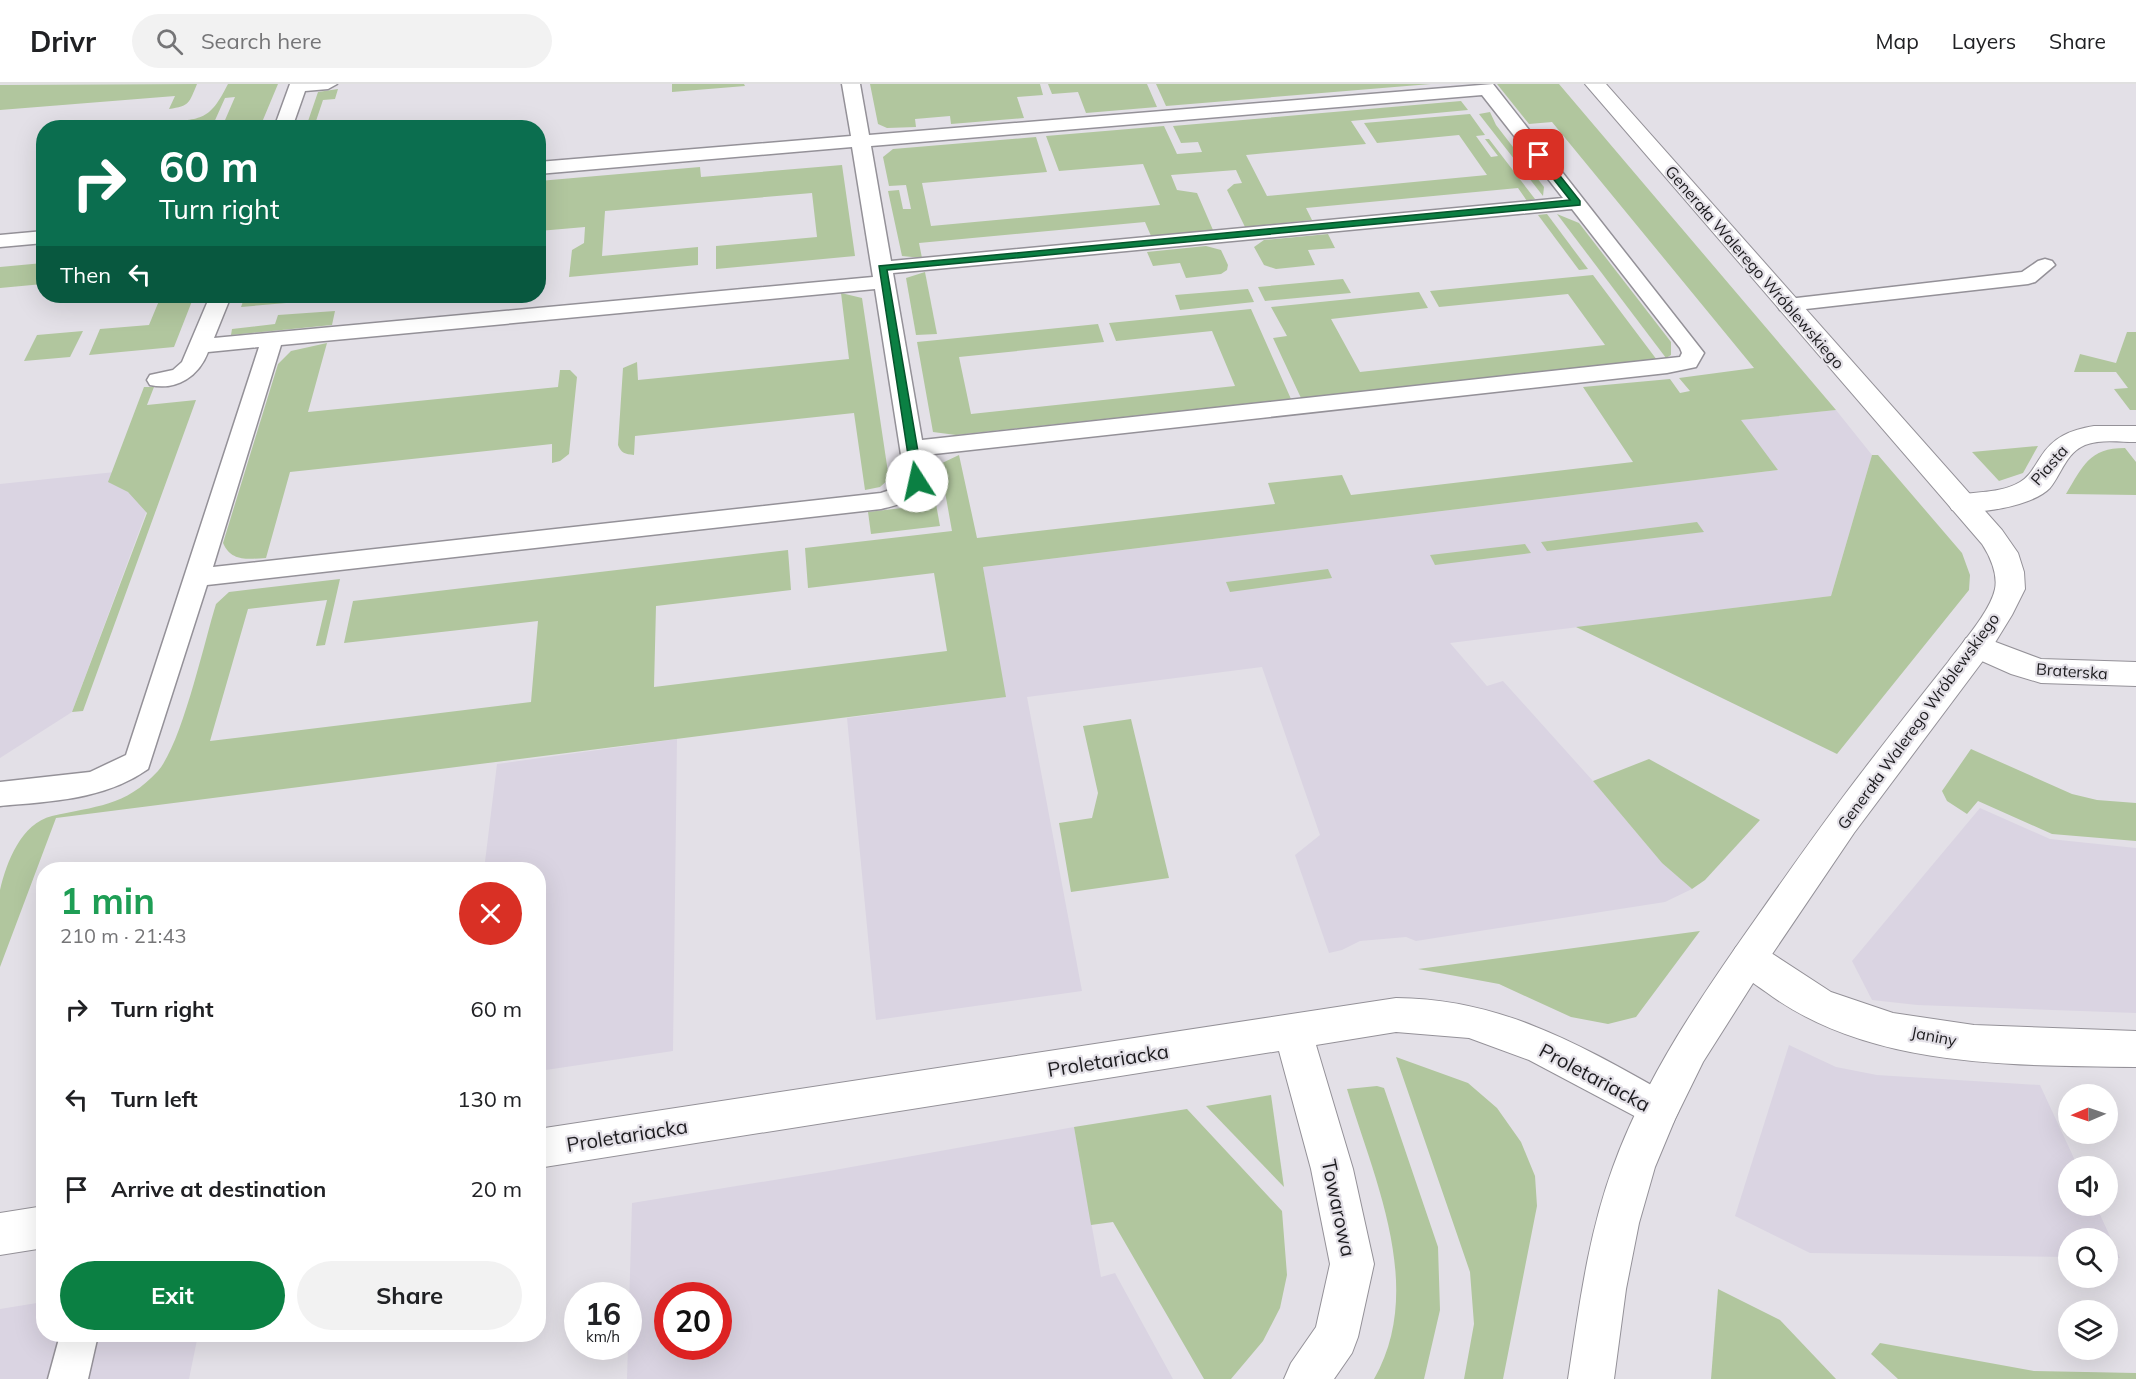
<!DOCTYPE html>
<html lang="en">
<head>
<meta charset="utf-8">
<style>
	body { margin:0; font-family:Mulish,sans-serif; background:#f2f2f2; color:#202124; height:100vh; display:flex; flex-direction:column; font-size:22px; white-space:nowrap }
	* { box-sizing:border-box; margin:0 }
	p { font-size:20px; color:#757577 }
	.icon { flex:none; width:33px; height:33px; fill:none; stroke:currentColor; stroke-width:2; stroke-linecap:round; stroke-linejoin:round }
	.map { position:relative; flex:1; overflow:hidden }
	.side { position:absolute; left:36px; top:778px; width:510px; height:480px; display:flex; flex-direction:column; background:#fff; border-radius:24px; box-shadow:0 6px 24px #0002 }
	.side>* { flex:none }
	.guide { position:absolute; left:36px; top:36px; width:510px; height:183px; border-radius:24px; box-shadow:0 6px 24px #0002; background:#0b6e4f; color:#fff; overflow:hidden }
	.needle { width:39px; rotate:268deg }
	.buttons { position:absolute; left:2058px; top:1000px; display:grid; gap:12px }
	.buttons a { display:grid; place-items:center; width:60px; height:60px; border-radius:50%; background:#fff; box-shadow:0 6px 24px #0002; font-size:30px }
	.speed { position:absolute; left:564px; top:1198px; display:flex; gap:12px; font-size:30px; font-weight:700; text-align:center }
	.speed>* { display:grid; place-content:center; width:78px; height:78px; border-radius:50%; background:#fff; box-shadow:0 6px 24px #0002; line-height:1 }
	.speed small { font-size:15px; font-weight:400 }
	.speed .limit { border:9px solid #d22; background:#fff; color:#111 }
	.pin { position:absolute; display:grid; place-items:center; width:51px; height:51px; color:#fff; margin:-26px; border-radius:12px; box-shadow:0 3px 9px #0006 }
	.me { position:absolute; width:66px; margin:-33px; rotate:350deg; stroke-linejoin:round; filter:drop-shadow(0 0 4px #0008) }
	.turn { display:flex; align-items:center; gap:21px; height:126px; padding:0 24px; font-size:27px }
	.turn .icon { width:78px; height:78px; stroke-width:2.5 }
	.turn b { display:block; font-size:42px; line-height:51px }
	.then { display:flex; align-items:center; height:57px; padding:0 24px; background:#0003; gap:12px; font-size:22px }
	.round { display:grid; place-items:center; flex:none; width:63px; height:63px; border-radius:32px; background:#f2f2f2 }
	.summary { display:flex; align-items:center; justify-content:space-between; height:102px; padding:0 24px }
	h1 { font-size:36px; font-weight:700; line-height:45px; color:#1e9e55 }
	.primary-button { display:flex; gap:12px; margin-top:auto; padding:12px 24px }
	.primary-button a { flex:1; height:69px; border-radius:36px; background:#0b8043; color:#fff; font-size:24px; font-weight:700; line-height:69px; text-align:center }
	.primary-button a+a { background:#f2f2f2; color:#202124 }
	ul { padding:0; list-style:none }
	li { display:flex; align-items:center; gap:18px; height:90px; padding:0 24px }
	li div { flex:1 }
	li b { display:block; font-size:22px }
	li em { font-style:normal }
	header { display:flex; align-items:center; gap:36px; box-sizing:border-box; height:84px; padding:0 30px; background:#fff; border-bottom:2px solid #e0e0e0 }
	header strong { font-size:28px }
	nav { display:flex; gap:33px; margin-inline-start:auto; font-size:21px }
	.search { width:420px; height:54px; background:#f2f2f2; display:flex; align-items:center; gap:15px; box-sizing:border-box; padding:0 21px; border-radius:33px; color:#757577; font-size:22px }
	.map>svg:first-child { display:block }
	.built { fill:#dad4e2; fill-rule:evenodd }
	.green { fill:#b1c69e }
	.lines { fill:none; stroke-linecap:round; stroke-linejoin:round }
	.service-casing { stroke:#949198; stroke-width:3 }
	.minor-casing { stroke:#949198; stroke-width:2 }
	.tertiary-casing { stroke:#949198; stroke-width:2 }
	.service { fill:#fff; fill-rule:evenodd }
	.minor { fill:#fff; fill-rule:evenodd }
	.tertiary { fill:#fff; fill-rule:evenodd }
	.route { fill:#0b8043; stroke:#07532c; stroke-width:1.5 }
	.labels { text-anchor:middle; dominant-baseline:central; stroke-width:4.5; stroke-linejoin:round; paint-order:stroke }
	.street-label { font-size:16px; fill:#1c1b1e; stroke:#e3e0e7 }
	.near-street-label { font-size:20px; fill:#1c1b1e; stroke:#e3e0e7 }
</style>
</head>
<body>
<header>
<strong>Drivr</strong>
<div class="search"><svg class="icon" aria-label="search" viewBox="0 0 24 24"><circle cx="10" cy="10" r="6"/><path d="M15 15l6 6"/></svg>Search here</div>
<nav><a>Map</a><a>Layers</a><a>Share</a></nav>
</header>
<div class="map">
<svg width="2136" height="1295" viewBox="0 0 2136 1295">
	<rect width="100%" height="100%" fill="#e3e0e7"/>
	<g class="built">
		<path d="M 1836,326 L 1872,371 L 1831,512 L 1450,559 L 1487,602 L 1503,597 L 1593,697 L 1662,779 L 1692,805 L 1665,818 L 1416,857 L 1406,853 L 1360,857 L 1342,866 L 1329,869 L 1295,771 L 1320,751 L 1262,583 L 1027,613 L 1082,907 L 876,936 L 847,634 L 1005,613 L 983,483 L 1778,386 L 1740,336 Z"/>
		<path d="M 163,383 L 72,628 L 0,674 L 0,400 Z"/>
		<path d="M 677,655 L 673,967 L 539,987 L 538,786 L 484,786 L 497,680 Z"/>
		<path d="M 1980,724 L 2050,755 L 2136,764 L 2136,929 L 1917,921 L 1872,916 L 1852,877 Z"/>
		<path d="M 1789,961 L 1836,983 L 1877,991 L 2040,1001 L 2078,1083 L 2068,1083 L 2068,1122 L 2096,1122 L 2120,1174 L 2108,1174 L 2108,1155 L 2068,1155 L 2068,1173 L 1810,1169 L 1735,1132 Z"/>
		<path d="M 1074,1043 L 1101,1193 L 1115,1189 L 1173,1295 L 627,1295 L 632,1119 L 829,1087 ZM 668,1212 L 718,1212 L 718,1263 L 668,1263 Z"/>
		<path d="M 43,1218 L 44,1251 L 198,1251 L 189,1295 L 0,1295 L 0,1225 Z"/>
	</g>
	<g class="green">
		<path d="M 197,0 C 189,19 190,22 169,25 L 175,12 L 0,26 L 0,1 Z"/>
		<path d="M 228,0 L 278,0 L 260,43 L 222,43 L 235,13 L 225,14 L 212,43 L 161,43 L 163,38 C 203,35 209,37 228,0 Z"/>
		<path d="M 672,0 L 744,0 L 745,2 L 672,8 Z"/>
		<path d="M 870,0 L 1040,0 L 1043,11 L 1017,13 L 1024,34 L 951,40 L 950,32 L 915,35 L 916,43 L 887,44 L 878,40 Z"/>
		<path d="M 1048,0 L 1147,0 L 1157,23 L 1086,29 L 1078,8 L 1052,10 Z"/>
		<path d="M 1156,0 L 1431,0 L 1166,22 Z"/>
		<path d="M 1497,0 L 1559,0 L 1836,326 L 1741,336 L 1778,386 L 983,483 L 1006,613 L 56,734 L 0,883 C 0,861 0,828 0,806 C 7,777 21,740 52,732 C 95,722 125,723 158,687 C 182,659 204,559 216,520 L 229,508 L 340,495 L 325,561 L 316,562 L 327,516 L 248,525 L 210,657 L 531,618 L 538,537 L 344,559 L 353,517 L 788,466 L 791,506 L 656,522 L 654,603 L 947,567 L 934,489 L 808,504 L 805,464 L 952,447 L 940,380 L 959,371 L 977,454 L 1275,420 L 1268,399 L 1342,391 L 1351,411 L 1633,378 L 1583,303 L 1670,295 L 1680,309 L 1690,307 L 1679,294 L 1754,284 L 1552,38 L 1529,40 Z"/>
		<path d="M 338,5 L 335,15 L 323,16 L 314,43 L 306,43 L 318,8 Z"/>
		<path d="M 1461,17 L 1468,26 L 1351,37 L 1366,60 L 1246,71 L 1267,112 L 1487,91 L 1459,51 L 1377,59 L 1364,39 L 1470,30 L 1485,51 L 1476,52 L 1491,73 L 1498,72 L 1485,55 L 1489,55 L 1535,115 L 1527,117 L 1518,104 L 1306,124 L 1312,136 L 1245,143 L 1227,106 L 1234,100 L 1242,99 L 1236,86 L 1171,91 L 1177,106 L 1197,109 L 1213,146 L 1151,152 L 1145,138 L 919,159 L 922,174 L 902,172 L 888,107 L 899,106 L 903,125 L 911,125 L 906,101 L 889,102 L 883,73 L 893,65 L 1036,53 L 1047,88 L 922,99 L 931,142 L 1160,121 L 1143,80 L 1059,87 L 1046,52 L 1164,42 L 1177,70 L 1202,68 L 1198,58 L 1181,59 L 1173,42 Z"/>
		<path d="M 1490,28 L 1496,41 L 1544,103 L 1543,112 L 1479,30 Z"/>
		<path d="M 842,81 L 855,172 L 716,185 L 716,162 L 817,153 L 812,109 L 605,127 L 602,172 L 698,163 L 698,181 L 569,193 L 572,166 L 584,159 L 585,143 L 539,147 L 539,97 L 700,83 L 701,93 Z"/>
		<path d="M 1547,130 L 1588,185 L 1579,186 L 1538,131 Z"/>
		<path d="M 1557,130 L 1579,139 L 1671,258 L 1671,271 L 1666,274 Z"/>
		<path d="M 1328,150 L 1335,164 L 1308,166 L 1315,181 L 1276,185 L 1264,181 L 1254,163 L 1264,156 Z"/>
		<path d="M 1206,162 L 1221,166 L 1228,181 L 1227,186 L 1221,190 L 1186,194 L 1180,179 L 1153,182 L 1147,168 Z"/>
		<path d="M 43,179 L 43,200 L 0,204 L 0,183 Z"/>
		<path d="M 925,188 L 937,250 L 916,251 L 906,194 Z"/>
		<path d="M 1593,191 L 1657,276 L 1301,314 L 1273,254 L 1287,252 L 1271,223 L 1419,208 L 1428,224 L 1331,235 L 1360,288 L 1605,261 L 1568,210 L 1439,223 L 1430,207 Z"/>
		<path d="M 1343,195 L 1351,209 L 1265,217 L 1258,203 Z"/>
		<path d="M 1248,205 L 1254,218 L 1180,226 L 1175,211 Z"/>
		<path d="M 841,209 L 862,214 L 889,395 L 880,403 L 865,406 L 854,329 L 635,352 L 634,371 C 625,370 621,369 618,361 L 623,284 L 637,278 L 638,296 L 849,275 Z"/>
		<path d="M 161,212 L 194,212 L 174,263 L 89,271 L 100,245 L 149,241 Z"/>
		<path d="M 245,212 L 368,212 L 241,223 Z"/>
		<path d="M 1251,225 L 1291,315 L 956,351 L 933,348 L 917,258 L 1098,240 L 1104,258 L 959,273 L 971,330 L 1235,302 L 1212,247 L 1116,257 L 1109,239 Z"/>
		<path d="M 335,227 L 332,241 L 231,251 L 232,245 L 275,240 L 278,231 Z"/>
		<path d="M 83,247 L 70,273 L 24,277 L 37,251 Z"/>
		<path d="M 2127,248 L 2136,248 L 2136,326 L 2130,326 L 2114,305 L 2128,304 L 2116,288 L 2074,288 L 2080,270 L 2116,279 Z"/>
		<path d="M 327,259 L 308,328 L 558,303 L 560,286 L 570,286 L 577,293 L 569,370 L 560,377 L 552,379 L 552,360 L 290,388 L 266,474 C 248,475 231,478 223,459 L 278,280 L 291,267 Z"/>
		<path d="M 144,303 L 154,303 L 147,321 L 196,316 L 83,627 L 72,628 L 147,429 L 128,408 L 108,398 Z"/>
		<path d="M 2038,362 L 2023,389 L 1999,397 L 1972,368 Z"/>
		<path d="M 2125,364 L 2136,378 L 2136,411 L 2066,410 C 2083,382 2089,364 2125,364 Z"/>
		<path d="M 1872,371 L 1878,371 L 1962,469 L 1970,491 L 1969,506 L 1837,670 L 1576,543 L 1831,512 Z"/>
		<path d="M 936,420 L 940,442 L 871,450 L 868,428 Z"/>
		<path d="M 1697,438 L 1704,448 L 1547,467 L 1541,458 Z"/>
		<path d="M 1525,460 L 1531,469 L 1435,481 L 1430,471 Z"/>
		<path d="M 1328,485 L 1332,494 L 1230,508 L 1226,498 Z"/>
		<path d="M 1131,635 L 1169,794 L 1071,808 L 1059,739 L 1092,734 L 1098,709 L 1083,642 Z"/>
		<path d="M 1971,665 L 2072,710 L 2097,716 L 2136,719 L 2136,757 L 2052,750 L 1978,717 L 1967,730 L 1947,717 L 1942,707 Z"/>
		<path d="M 1649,675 L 1760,736 L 1705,796 L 1692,805 L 1662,779 L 1593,697 Z"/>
		<path d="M 1700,847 L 1636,933 L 1608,940 L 1571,933 L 1499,900 L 1418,885 Z"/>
		<path d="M 1396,973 L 1468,999 L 1497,1024 L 1521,1058 L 1535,1092 L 1537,1122 L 1503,1295 L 1464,1295 L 1474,1240 L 1470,1188 Z"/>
		<path d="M 1377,1002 L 1384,1004 L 1438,1163 L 1440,1226 L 1424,1295 L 1374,1295 C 1426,1204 1374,1095 1347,1005 Z"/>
		<path d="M 1271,1011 L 1284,1103 L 1206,1022 Z"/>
		<path d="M 1187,1025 L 1282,1127 L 1287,1191 L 1280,1224 L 1263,1257 L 1231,1295 L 1204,1295 L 1113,1138 L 1091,1141 L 1074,1043 Z"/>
		<path d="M 1718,1205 L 1780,1236 L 1836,1295 L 1711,1295 Z"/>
		<path d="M 1880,1259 L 2034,1287 L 2136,1289 L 2136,1295 L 1898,1295 L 1871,1270 Z"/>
	</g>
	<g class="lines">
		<defs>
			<g id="service">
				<path d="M 290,0 L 337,0 L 328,5 L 305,7 L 292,44 L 274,44 Z"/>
				<path d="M 842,0 L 860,0 L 869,51 L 1493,0 L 1704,269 L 1696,283 L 1667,289 L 925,371 L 929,397 C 917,416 902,420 881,425 L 207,501 L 148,685 C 104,716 52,717 0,722 L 0,698 L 90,688 L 126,671 L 259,263 L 208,268 C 199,292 177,307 150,301 L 147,296 L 150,291 L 173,286 L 182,278 L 210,212 L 231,212 L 214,254 L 873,193 L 852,63 L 538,90 L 538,78 L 851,52 ZM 1482,11 L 1563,114 L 891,177 L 871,62 ZM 1572,125 L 1680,264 L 1682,269 L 1680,273 L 922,356 L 893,189 ZM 875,205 L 905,396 L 893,405 L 881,409 L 213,483 L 281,261 Z"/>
				<path d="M 44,147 L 44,159 L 0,163 L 0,151 Z"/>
				<path d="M 2045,175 L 2052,177 L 2055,181 L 2035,198 L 2028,200 L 1788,227 L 1780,226 L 1777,221 L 1780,216 L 1788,215 L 2022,188 L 2038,177 Z"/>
				<path d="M 60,1251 L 98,1251 L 88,1295 L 48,1295 Z"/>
			</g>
			<g id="minor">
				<path d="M 2094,342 L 2136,342 L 2136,358 C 2120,358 2100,355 2085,361 C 2066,369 2062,389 2050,404 C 2033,422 1975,432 1952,426 L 1948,419 L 1952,412 C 1974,407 2000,410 2020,398 C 2030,392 2034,383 2040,374 C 2053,353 2070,346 2094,342 Z"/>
				<path d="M 1977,551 L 2041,575 L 2136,578 L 2136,602 L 2041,599 L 2011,590 L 1966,570 L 1961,562 L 1966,554 Z"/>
				<path d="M 1749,858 L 1762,863 L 1831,908 L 1893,929 L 1974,941 L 2136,947 L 2136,983 C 2012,981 1870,985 1766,908 C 1752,898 1738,890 1730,874 L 1736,863 Z"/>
				<path d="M 1396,914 C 1504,915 1582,962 1673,1013 L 1679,1026 L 1673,1039 L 1659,1045 L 1529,976 L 1469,954 L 1396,948 L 1316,961 L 1353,1085 L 1374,1180 L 1358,1253 L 1352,1269 L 1334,1295 L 1284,1295 L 1291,1279 L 1316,1243 L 1330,1180 L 1311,1085 L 1279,967 L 538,1084 L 538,1045 Z"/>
				<path d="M 44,1122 L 44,1164 L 0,1171 L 0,1129 Z"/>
			</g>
			<path id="tertiary" d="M 1585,0 L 1606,0 L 2002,446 L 2018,469 L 2024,488 L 2025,505 L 2012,531 L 1988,570 L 1854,749 L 1762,885 L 1703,978 L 1675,1035 L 1655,1083 L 1639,1139 L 1626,1205 L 1614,1295 L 1568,1295 C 1579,1224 1588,1151 1613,1083 C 1646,992 1702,911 1757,833 C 1792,783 1827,733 1865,684 C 1892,649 1920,613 1948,578 C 1962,559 1990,528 1995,505 C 1998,490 1990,472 1982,460 Z"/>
		</defs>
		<use href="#service" class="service-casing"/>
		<use href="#minor" class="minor-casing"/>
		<use href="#tertiary" class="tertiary-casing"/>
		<use href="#service" class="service"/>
		<use href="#minor" class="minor"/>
		<use href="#tertiary" class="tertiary"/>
	</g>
	<path class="route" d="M 1536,69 L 1542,69 L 1580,117 L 1580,121 L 887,186 L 923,397 L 917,401 L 912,397 L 879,182 L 1570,116 L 1536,73 Z"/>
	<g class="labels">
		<g class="street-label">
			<text transform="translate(1755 183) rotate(49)">Generała Walerego Wróblewskiego</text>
			<text transform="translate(2049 381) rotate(-49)">Piasta</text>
			<text transform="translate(2072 587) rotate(4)">Braterska</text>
			<text transform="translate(1918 637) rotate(-54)">Generała Walerego Wróblewskiego</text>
			<text transform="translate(1934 952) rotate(11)">Janiny</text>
		</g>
		<g class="near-street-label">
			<text transform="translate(1108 976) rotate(-9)">Proletariacka</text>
			<text transform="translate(1595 993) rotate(28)">Proletariacka</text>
			<text transform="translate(627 1051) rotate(-9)">Proletariacka</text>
			<text transform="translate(1339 1124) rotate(78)">Towarowa</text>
		</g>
	</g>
</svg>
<div class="buttons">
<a><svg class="needle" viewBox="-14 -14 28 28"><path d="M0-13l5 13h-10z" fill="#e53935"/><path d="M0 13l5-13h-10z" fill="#757577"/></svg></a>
<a><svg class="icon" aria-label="sound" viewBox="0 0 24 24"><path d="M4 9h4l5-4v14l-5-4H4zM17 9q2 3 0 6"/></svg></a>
<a><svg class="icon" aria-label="search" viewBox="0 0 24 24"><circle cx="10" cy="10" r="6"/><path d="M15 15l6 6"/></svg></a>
<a><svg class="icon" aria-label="layers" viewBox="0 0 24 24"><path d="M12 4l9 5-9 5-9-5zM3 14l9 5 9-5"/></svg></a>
</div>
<div class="speed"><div>16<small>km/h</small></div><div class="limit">20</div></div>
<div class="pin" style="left:1539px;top:71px;background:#d93025"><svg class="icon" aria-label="arrive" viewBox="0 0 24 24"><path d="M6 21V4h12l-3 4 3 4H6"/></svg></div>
<svg class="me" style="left:917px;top:397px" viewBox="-20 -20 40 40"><circle r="19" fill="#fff"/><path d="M0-13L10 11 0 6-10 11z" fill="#0b8043"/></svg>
<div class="guide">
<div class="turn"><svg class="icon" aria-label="right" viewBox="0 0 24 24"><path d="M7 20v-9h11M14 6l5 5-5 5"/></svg><div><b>60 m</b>Turn right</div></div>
<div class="then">Then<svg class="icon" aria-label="left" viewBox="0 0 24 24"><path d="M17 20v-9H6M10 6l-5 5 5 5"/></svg></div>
</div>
<section class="side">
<div class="summary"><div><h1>1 min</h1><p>210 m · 21:43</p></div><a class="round" style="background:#d93025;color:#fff"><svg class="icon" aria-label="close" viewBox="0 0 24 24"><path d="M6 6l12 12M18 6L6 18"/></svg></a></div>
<ul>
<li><svg class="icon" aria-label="right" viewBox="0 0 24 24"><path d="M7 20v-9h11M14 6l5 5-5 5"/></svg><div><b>Turn right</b></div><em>60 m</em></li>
<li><svg class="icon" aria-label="left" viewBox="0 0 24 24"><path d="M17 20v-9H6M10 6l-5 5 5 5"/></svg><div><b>Turn left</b></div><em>130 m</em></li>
<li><svg class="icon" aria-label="arrive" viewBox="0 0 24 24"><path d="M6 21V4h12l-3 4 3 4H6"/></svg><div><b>Arrive at destination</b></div><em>20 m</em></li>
</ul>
<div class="primary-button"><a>Exit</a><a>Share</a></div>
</section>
</div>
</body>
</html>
